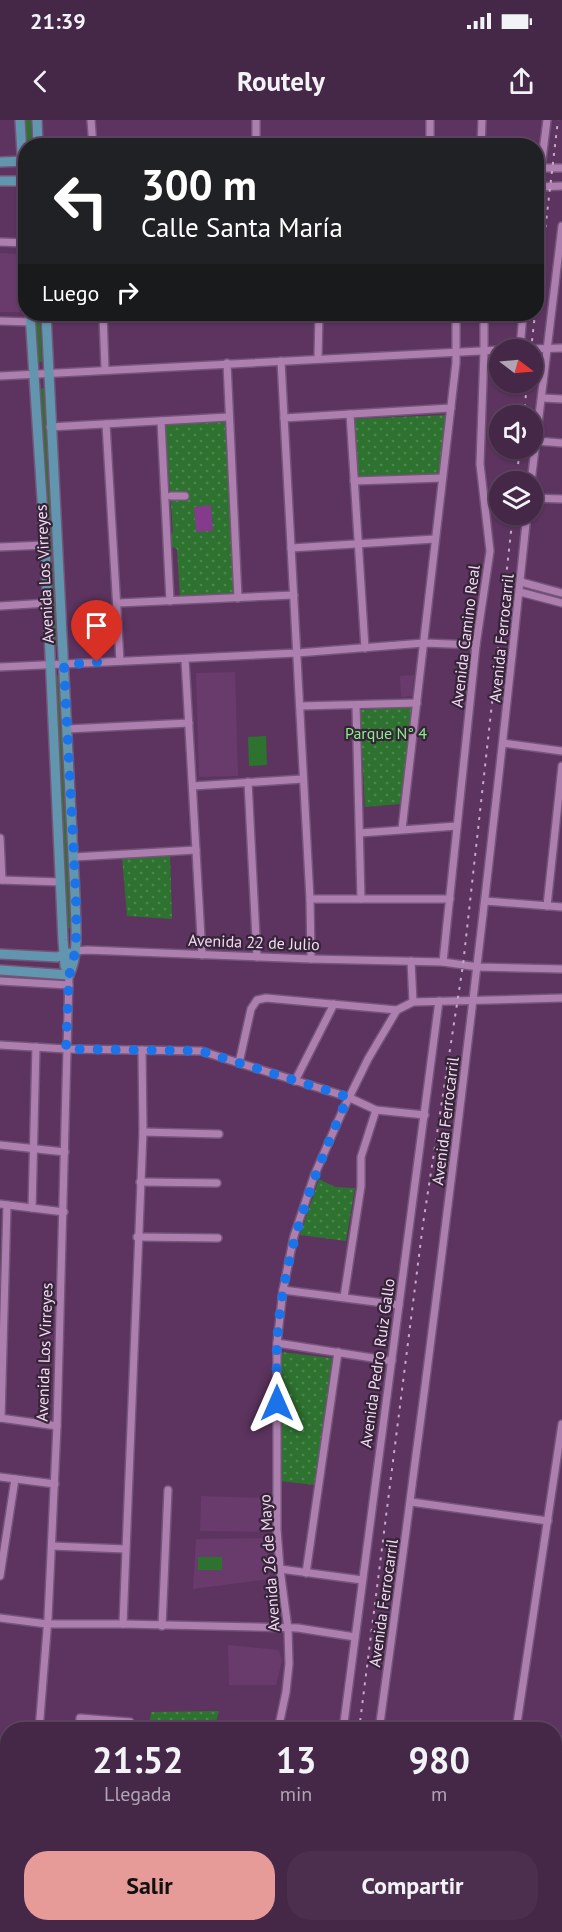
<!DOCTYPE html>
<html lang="es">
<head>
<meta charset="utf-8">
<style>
	body { margin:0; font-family:"PT Sans",sans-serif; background:#4c2f4e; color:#f1f3f6; height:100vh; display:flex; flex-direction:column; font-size:22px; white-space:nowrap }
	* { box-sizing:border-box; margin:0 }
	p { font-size:20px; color:#b0a5b4 }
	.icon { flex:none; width:33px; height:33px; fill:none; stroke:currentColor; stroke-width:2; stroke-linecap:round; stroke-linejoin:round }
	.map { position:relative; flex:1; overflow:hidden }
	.sheet { position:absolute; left:0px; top:1602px; width:562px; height:210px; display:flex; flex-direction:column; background:#452747; border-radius:24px 24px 0 0; box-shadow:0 2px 4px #0004,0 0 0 2px #5d4460 }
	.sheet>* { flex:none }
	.top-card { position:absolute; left:18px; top:18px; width:526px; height:183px; border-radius:24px; box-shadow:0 2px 4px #0004,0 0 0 2px #5d4460; background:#202124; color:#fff; overflow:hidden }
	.needle { width:39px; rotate:106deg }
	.buttons { position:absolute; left:489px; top:219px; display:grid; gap:12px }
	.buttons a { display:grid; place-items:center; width:54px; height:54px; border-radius:50%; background:#452747; box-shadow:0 2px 4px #0004,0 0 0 2px #5d4460; font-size:30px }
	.pin { position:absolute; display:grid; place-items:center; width:51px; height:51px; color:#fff; margin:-62px -26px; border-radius:50% 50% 50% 0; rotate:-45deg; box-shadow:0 0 6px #0007 }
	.pin .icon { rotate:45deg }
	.me { position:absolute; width:66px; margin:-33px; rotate:0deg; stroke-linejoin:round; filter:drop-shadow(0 0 4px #0008) }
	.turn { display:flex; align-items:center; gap:21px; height:126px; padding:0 24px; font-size:27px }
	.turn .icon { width:78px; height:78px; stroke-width:2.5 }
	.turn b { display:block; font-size:42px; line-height:51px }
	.then { display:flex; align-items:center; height:57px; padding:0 24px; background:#0003; gap:12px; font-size:22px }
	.eta { display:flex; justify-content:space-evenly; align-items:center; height:102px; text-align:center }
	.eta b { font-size:36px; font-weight:800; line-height:42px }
	.cta { display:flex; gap:12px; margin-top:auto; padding:12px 24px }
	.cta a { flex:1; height:69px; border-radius:24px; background:#e69b98; color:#111; font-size:24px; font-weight:800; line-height:69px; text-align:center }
	.cta a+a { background:#4c2f4e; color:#f1f3f6 }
	.status { display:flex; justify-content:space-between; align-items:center; height:42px; padding:0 30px; background:#452747; direction:ltr }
	.status svg { height:16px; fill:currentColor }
	header { display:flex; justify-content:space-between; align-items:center; height:78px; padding:0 24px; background:#452747; font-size:27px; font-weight:800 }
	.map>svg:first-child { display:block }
	.built { fill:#683b6c }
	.grass { fill:#2e7230 }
	.park { fill:url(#park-dots) }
	.water { fill:#853b8c }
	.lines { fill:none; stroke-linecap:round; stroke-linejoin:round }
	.minor-casing { stroke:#755479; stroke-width:10 }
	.major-casing { stroke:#755479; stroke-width:12 }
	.minor { stroke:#ac7faf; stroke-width:7 }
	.major { stroke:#6295ae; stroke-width:9 }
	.rail { stroke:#c6a9c8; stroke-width:2; stroke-dasharray:3 6; stroke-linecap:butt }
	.route { stroke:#1a73e8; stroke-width:10; stroke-dasharray:0 18 }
	.labels { text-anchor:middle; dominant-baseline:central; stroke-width:4.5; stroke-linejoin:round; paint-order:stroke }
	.street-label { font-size:16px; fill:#f2daf4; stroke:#362438 }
	.park-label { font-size:16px; fill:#86f286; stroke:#362438 }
</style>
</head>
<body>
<div class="status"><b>21:39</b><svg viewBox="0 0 49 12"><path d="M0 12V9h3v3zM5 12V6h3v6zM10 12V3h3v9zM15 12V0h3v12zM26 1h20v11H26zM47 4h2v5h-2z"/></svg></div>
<header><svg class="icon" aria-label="back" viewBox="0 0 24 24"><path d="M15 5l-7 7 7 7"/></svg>Routely<svg class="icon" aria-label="share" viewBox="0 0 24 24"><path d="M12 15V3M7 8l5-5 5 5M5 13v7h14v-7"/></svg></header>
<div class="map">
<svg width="562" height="1812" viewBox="0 0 562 1812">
	<defs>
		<pattern id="park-dots" width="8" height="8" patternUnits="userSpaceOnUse" patternTransform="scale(1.5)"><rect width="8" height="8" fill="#2e7230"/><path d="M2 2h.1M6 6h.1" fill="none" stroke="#4d864f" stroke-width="1.8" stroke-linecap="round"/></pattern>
	</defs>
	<rect width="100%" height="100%" fill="#5c345f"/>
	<g class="built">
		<path d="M 0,133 L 16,134 L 20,192 L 0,192 Z"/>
		<path d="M 235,552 L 238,656 L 199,657 L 196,553 Z"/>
		<path d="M 414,555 L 412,576 L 401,577 L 400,556 Z"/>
		<path d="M 201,1376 L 268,1378 L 267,1412 L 200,1411 Z"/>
		<path d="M 269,1418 L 270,1429 L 267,1433 L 270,1459 L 193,1469 L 196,1419 Z"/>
		<path d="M 228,1525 L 279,1530 L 282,1541 L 276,1565 L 229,1565 Z"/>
	</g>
	<g class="grass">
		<path d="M 23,0 L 31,0 L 32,25 L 26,26 Z"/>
		<path d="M 33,194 L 40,194 L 42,242 L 36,242 Z"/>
		<path d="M 44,268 L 57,526 L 51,526 L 37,269 Z"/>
		<path d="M 52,556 L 59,556 L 73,808 L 66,809 Z"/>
		<path d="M 266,616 L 267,645 L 249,646 L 248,617 Z"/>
		<rect x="198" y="1437" width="24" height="13"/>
	</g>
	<g class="park">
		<path d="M 446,295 L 440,356 L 418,354 L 356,357 L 353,299 Z"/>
		<path d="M 226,302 L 236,474 L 180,478 L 177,429 L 170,426 L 170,418 L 173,411 L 165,305 Z"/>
		<path d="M 413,587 L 401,684 L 365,687 L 360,590 Z"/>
		<path d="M 170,735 L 172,799 L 127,796 L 122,737 Z"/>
		<path d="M 319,1059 L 335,1067 L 355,1068 L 346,1121 L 300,1115 Z"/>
		<path d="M 281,1232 L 332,1238 L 315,1365 L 279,1361 Z"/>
		<path d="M 219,1591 L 214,1609 L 149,1609 L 151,1592 Z"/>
		<rect x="133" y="1805" width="22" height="7"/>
	</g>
	<path class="water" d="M 211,385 L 213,411 L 196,412 L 194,387 Z"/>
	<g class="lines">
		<defs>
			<g id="minor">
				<path d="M 91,0 L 93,26"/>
				<path d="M 256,26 L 256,0"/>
				<path d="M 430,26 L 430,0"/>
				<path d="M 481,26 L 482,0"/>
				<path d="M 538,48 L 562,48"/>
				<path d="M 537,67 L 562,66"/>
				<path d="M 537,79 L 547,0"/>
				<path d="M 0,122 L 26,123"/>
				<path d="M 103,194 L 105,249"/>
				<path d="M 0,201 L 31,202"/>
				<path d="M 520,228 L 523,194"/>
				<path d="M 500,230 L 562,228"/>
				<path d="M 318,238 L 319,194"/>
				<path d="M 281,241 L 310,779 L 311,839"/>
				<path d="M 227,243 L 238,478"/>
				<path d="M 0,256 L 500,230"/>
				<path d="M 542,278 L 562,279"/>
				<path d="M 350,294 L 365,528"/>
				<path d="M 284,298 L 451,288"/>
				<path d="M 161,301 L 170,481"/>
				<path d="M 106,304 L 120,541"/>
				<path d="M 50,307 L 229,297"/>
				<path d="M 536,321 L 562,323"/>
				<path d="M 354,361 L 442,358"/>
				<path d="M 531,362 L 562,106"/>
				<path d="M 171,376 L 185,376"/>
				<path d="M 532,378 L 562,379"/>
				<path d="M 0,427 L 45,425"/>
				<path d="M 291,428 L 435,419"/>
				<path d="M 521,462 L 562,473"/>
				<path d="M 520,472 L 562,483"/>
				<path d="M 118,483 L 294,475"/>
				<path d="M 0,486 L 48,483"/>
				<path d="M 185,539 L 202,835"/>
				<path d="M 0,547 L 297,533 L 424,523 L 476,525"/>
				<path d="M 356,585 L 361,779"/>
				<path d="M 300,586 L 417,583"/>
				<path d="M 67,609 L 189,603"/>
				<path d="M 503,623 L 562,631"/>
				<path d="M 248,662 L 257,837"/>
				<path d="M 193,666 L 303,659"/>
				<path d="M 402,709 L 456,243 L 456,194"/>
				<path d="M 360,713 L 457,706"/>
				<path d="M 0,718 L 2,760"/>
				<path d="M 74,737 L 196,730"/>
				<path d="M 0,760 L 61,762"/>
				<path d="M 310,779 L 450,779"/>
				<path d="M 485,781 L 562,787"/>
				<path d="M 547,786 L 562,646"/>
				<path d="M 75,831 L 87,830 L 311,839 L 443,842 L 478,847 L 562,849"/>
				<path d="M 411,841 L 413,882"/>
				<path d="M 443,842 L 476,525 L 490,431 L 480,344 L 484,231 L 484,194"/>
				<path d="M 0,861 L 69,865"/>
				<path d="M 0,925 L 66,929 L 201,931 L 348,977 L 376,990 L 425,995"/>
				<path d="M 239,943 L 251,889 L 257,880 L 266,878 L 397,890"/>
				<path d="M 295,961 L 334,884"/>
				<path d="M 143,1012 L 219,1014"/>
				<path d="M 0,1025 L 65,1032"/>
				<path d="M 140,1062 L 217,1063"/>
				<path d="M 0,1084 L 64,1092"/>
				<path d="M 32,1088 L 36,927"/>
				<path d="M 137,1117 L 218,1118"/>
				<path d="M 283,1170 L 399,1185"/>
				<path d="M 344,1177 L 361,1066 L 361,1037 L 376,990"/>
				<path d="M 277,1223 L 392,1241"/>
				<path d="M 0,1298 L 57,1306"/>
				<path d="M 1,1298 L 7,1085"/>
				<path d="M 0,1357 L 55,1364"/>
				<path d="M 411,1382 L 548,1401"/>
				<path d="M 52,1426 L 125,1429"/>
				<path d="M 280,1449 L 362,1460"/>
				<path d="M 306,1453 L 338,1232"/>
				<path d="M 0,1456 L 15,1359"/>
				<path d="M 0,1498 L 47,1504 L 123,1504 L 298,1508 L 355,1517"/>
				<path d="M 123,1504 L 143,1012 L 142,930"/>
				<path d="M 162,1506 L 168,1370"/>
				<path d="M 39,1610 L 48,1498 L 57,1306 L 69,855"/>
				<path d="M 79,1610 L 80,1598 L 130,1602"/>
				<path d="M 278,1610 L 286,1572 L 289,1544 L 288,1509 L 280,1449 L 277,1409 L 277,1223 L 283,1170 L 294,1116 L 314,1056 L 342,992 L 368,939 L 397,890 L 413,882 L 562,878"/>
				<path d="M 343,1610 L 439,881"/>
				<path d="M 379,1610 C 435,1205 485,800 527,394"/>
				<path d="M 516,1610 L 562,1304"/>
				<path d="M 0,1687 L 8,1689"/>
				<path d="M 0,1743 L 8,1744"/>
				<path d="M 555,1748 L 562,1749"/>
				<path d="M 0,1797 L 8,1799"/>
				<path d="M 23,1812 L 24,1804"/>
				<path d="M 62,1812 L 62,1804"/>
				<path d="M 177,1812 L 178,1804"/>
				<path d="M 225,1812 L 227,1804"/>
				<path d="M 269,1812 L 270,1804"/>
				<path d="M 315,1812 L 316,1804"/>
				<path d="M 351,1812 L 352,1804"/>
				<path d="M 486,1812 L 487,1804"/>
			</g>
			<g id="major">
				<path d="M 20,0 L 26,101"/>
				<path d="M 37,0 L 38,26"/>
				<path d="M 0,42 L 26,41"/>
				<path d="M 0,61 L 26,61"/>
				<path d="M 30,194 L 45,425 L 63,820 L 65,846 L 69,855"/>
				<path d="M 46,194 L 75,775 C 75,800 80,832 69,855"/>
				<path d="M 0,834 L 57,837 L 69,833"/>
				<path d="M 0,850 L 69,855"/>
			</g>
		</defs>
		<use href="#minor" class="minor-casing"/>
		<use href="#major" class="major-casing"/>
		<use href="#minor" class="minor"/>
		<use href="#major" class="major"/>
		<g class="rail">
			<path d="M 537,179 L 558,0"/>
			<path d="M 531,230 L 535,194"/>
			<path d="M 524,296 L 527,262"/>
			<path d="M 516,362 L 520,328"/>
			<path d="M 359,1610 L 423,1104 L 463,845 L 513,394"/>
			<path d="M 333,1812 L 334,1804"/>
		</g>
	</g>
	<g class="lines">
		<path class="route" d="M 97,542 L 64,545 C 67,609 71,673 74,737 C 75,768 81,828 69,855 L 66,929 L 201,931 L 348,977 C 313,1056 282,1136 277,1223 C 276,1243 277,1264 277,1283"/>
	</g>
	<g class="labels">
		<g class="street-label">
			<text transform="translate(44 454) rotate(-93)">Avenida Los Virreyes</text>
			<text transform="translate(465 516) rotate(-83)">Avenida Camino Real</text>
			<text transform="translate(501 518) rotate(-84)">Avenida Ferrocarril</text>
			<text transform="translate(254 822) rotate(2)">Avenida 22 de Julio</text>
			<text transform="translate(445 1001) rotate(-83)">Avenida Ferrocarril</text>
			<text transform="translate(44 1232) rotate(-88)">Avenida Los Virreyes</text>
			<text transform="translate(377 1243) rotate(-82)">Avenida Pedro Ruiz Gallo</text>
			<text transform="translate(269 1443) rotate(-94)">Avenida 26 de Mayo</text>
			<text transform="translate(383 1483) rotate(-82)">Avenida Ferrocarril</text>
		</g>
		<g class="park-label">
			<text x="386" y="613">Parque N° 4</text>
		</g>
	</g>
</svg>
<div class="buttons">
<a><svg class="needle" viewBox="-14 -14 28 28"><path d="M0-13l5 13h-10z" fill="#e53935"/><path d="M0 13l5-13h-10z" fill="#b0a5b4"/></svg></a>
<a><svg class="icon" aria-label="sound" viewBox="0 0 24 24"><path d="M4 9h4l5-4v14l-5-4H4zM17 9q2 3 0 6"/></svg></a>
<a><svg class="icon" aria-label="layers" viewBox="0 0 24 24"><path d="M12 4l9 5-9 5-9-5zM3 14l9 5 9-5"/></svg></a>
</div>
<div class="pin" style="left:97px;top:542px;background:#d93025"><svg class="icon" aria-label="arrive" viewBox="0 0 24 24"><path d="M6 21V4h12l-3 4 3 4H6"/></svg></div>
<svg class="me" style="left:277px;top:1283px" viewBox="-20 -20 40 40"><path d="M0-17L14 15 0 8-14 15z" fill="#1a73e8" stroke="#fff" stroke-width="4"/></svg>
<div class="top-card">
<div class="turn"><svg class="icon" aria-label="left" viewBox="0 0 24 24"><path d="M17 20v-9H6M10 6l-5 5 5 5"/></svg><div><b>300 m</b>Calle Santa María</div></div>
<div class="then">Luego<svg class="icon" aria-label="right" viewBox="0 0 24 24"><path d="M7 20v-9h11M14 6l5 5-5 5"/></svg></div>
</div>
<section class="sheet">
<div class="eta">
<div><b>21:52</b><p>Llegada</p></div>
<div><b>13</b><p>min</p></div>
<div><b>980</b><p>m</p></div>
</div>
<div class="cta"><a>Salir</a><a>Compartir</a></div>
</section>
</div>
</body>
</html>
